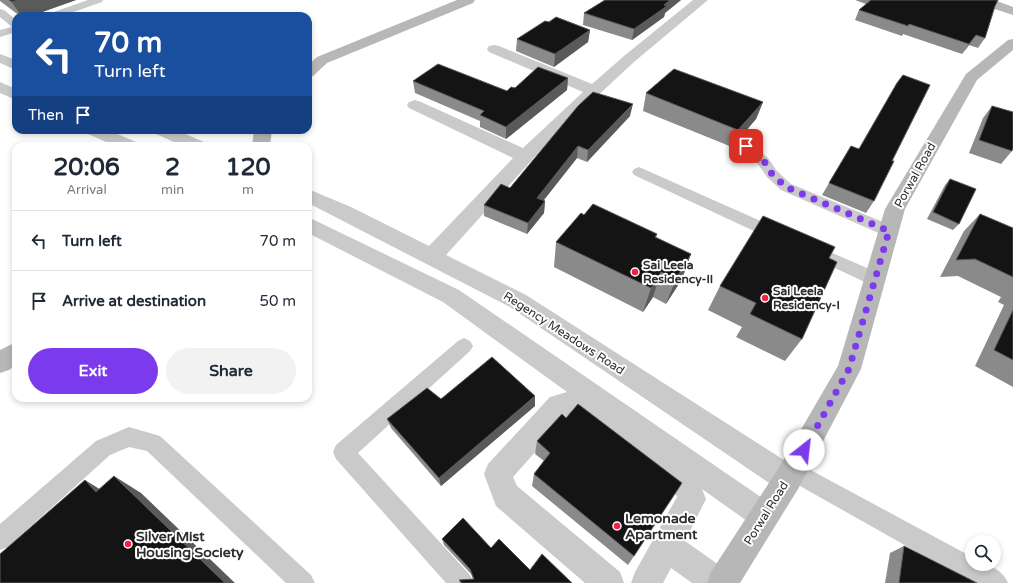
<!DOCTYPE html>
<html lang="en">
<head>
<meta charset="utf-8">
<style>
	body { margin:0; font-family:"Varela Round",sans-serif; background:#f2f2f3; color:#1f2937; height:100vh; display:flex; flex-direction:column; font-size:15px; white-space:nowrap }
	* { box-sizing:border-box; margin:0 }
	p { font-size:13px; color:#747a83 }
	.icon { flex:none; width:22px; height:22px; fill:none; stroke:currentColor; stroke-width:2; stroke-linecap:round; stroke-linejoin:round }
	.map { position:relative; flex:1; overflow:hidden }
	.sheet { position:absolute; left:12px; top:142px; width:300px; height:260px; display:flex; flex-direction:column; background:#fff; border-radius:12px; box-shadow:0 2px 6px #0003 }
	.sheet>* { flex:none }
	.banner { position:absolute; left:12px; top:12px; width:300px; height:122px; border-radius:12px; box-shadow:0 2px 6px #0003; background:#1a4fa0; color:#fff; overflow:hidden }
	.tools { position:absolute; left:965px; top:535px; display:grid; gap:8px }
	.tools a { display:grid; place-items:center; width:36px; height:36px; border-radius:50%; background:#fff; box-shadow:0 2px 6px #0003; font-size:20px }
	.pin { position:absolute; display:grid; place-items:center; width:34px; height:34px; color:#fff; margin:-17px; border-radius:8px; box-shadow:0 2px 6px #0006 }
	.me { position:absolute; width:44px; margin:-22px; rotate:29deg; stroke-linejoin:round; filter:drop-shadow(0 0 3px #0008) }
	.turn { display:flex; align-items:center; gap:14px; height:84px; padding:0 16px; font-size:18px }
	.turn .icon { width:52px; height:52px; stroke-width:2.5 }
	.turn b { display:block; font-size:28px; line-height:34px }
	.then { display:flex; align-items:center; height:38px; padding:0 16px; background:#0003; gap:8px; font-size:15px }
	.eta { display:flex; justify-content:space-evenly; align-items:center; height:68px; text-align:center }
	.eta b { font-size:24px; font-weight:700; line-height:28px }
	.button { display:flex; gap:8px; margin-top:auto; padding:8px 16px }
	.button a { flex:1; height:46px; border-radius:24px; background:#7c3aed; color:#fff; font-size:16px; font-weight:700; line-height:46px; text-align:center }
	.button a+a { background:#f2f2f3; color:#1f2937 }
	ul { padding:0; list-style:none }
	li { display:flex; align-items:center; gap:12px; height:60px; padding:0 16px; border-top:1px solid #e0e1e3 }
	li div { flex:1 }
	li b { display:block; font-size:15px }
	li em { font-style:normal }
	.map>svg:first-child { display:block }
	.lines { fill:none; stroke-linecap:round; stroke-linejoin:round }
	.lane { fill:#cacaca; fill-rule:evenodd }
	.street { fill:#cacaca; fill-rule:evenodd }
	.secondary { fill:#b7b7b7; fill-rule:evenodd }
	.wall { fill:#8a8a8a }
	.shaded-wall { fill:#5a5a5a }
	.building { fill:#141414; stroke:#5a5a5a }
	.route { stroke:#7c3aed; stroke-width:7; stroke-dasharray:0 12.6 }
	.poi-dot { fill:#f41f42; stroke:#fff; stroke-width:1.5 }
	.labels { text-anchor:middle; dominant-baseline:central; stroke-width:4; stroke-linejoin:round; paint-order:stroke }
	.street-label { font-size:12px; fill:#2d2d2d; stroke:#fff }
	.poi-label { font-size:12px; font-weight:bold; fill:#2d2d2d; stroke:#fff; text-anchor:start }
	.near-poi-label { font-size:14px; font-weight:bold; fill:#2d2d2d; stroke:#fff; text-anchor:start }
</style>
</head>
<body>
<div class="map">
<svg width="1013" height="583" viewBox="0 0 1013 583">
	<rect width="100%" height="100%" fill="#fff"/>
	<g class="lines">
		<g class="lane">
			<path d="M 88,0 L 103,0 L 102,2 L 62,16 L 47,16 L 48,14 Z"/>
			<path d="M 0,9 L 4,10 L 16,20 L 16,32 L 0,37 L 0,30 L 12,27 L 0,17 Z"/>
			<path d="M 746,143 L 751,144 L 768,158 L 777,171 L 791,184 L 895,227 L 897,231 L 895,235 L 889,237 L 883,235 L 781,190 L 767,177 L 758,164 L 741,150 L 739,147 L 741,144 Z"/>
			<path d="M 639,167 L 783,231 L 785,235 L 783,239 L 777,241 L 771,239 L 634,175 L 632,172 L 634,169 Z"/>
			<path d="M 809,243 L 881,274 L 883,279 L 881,284 L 875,285 L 869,284 L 803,253 L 801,249 L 803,245 Z"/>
			<path d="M 464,338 L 470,341 L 473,346 L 470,351 L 358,453 L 470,575 L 474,583 L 446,583 L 336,459 L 333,452 L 336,445 L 458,341 Z"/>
			<path d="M 129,427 L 160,436 L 311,575 L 315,583 L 286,583 L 147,451 L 129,447 L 110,455 L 8,547 L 0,550 L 0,524 L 96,441 Z"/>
			<path d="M 792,460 L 972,557 L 972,564 C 987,564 1002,568 1008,583 L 972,583 L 784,477 L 781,470 L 784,463 Z"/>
		</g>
		<g class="street">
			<path d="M 693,0 L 708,0 L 634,62 L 550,140 L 446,255 L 526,295 L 798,469 L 802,479 L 798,489 L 788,493 L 778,489 L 510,307 L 308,203 L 308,189 L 351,207 L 429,246 L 513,158 L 409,108 L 407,105 L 409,102 L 415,100 L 421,102 L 523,148 L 583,92 L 489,52 L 487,49 L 489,46 L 494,45 L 499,46 L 592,84 L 624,56 Z"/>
			<path d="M 0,54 L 16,60 L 16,70 L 0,63 Z"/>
			<path d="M 0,82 L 16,89 L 16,100 L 0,93 Z"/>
			<path d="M 85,130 L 108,130 L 136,142 L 139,146 L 115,146 L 88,134 Z"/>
			<path d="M 153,130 L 176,130 L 204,142 L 207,146 L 183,146 L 156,134 Z"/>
			<path d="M 308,217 L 459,290 L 774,506 L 778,516 L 774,526 L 764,530 L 754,526 L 702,489 L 706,499 L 685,541 L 729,572 L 733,583 L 692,583 L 671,568 L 663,583 L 631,583 L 635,572 L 677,497 L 676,495 L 574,415 L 568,415 L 513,477 L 517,486 L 620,572 L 624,583 L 585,583 L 496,506 L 484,474 L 488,464 L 550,397 L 567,392 L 443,302 L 308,233 Z"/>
		</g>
		<g class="secondary">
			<path d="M 457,0 L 475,0 L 473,3 L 327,63 L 313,76 L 308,78 L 308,65 L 317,57 Z"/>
			<path d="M 974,0 L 994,0 L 1013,7 L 1013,15 L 976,3 Z"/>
			<path d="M 1013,39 L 1013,50 L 977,80 L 905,209 L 861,369 L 798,489 L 740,583 L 707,583 L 711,572 L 778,469 L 838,366 L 885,209 L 966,74 L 1008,40 Z"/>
			<path d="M 254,130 L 272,130 L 270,146 L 252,146 Z"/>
			<path d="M 16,342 L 16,365 L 9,370 L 0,373 L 0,350 Z"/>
		</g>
	</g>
	<g class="wall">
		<path d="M 0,0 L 76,0 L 31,16 L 20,16 L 0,1 Z"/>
		<path d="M 605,0 L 681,0 L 665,13 L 664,17 L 632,40 L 583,25 L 584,13 Z"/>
		<path d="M 855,0 L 998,0 L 995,6 L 985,38 L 978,48 L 969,45 L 962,54 L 903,34 L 902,36 L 855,20 L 859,10 L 866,4 Z"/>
		<path d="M 549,22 L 590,30 L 588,42 L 554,67 L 516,51 L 517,39 Z"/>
		<path d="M 568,78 L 567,90 L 506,139 L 480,127 L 480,121 L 415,93 L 413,81 L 507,91 L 515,88 Z"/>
		<path d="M 897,83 L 892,161 L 874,201 L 866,213 L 822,195 L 851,146 L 859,149 Z"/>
		<path d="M 646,93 L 763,102 L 756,119 L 732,147 L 643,111 Z"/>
		<path d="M 578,106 L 630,116 L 587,162 L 577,158 L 543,201 L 545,201 L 544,213 L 527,234 L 484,216 L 484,205 L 510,188 Z"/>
		<path d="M 992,106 L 1012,151 L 1001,164 L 969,153 L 983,118 Z"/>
		<path d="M 950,179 L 959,224 L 953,230 L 927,219 L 945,185 Z"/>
		<path d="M 980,214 L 1013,228 L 1013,387 L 975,366 L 1004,305 L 998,302 L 1001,297 L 958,276 L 940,277 L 964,231 Z"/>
		<path d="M 584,215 L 657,234 L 656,238 L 691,254 L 682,279 L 666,304 L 653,297 L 643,312 L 554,267 L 556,242 Z"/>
		<path d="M 829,258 L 802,339 L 785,361 L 736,337 L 742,327 L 708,310 L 720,286 Z"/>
		<path d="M 441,399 L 535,406 L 441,486 L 391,428 L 387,419 Z"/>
		<path d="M 562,414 L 634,556 L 628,565 L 532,486 L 534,474 L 544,461 L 535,454 L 537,441 Z"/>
		<path d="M 442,539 L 491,548 L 530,570 L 572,583 L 460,583 L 459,580 L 473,579 L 471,574 L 444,545 Z"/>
		<path d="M 904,546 L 977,583 L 885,583 L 890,553 Z"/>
	</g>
	<g class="shaded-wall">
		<path d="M 18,0 L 76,0 L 31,16 L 21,16 L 12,2 Z"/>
		<path d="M 670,0 L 681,0 L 665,13 L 664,17 L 632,40 L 634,29 Z"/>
		<path d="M 590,30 L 588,42 L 554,67 L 555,54 Z"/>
		<path d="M 976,35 L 969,45 L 962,54 L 969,44 Z"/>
		<path d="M 568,78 L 567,90 L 506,139 L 506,127 Z"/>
		<path d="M 763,102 L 756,119 L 732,147 L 738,130 Z"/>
		<path d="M 633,104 L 630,116 L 587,162 L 588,150 Z"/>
		<path d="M 578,146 L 577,158 L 536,210 L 537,198 Z"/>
		<path d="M 545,201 L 544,213 L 527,234 L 528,223 Z"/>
		<path d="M 691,254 L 682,279 L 666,304 L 676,279 Z"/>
		<path d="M 661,272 L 653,297 L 643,312 L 651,288 Z"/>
		<path d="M 535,396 L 535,406 L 441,486 L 439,478 Z"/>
		<path d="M 114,476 L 141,493 L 235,583 L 225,583 Z"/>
		<path d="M 85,480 L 114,498 L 96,492 Z"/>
	</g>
	<g class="building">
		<path d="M 9,0 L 18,0 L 12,2 Z"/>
		<path d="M 605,0 L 670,0 L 664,5 L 667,6 L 634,29 L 584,13 Z"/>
		<path d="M 871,0 L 998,0 L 995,6 L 985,38 L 976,35 L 969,44 L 909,24 L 908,26 L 859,10 Z"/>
		<path d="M 556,17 L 590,30 L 555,54 L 517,39 L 545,21 L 549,22 Z"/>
		<path d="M 438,64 L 507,91 L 511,87 L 515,88 L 538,67 L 568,78 L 506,127 L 480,115 L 484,111 L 413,81 Z"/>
		<path d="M 674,69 L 763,102 L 738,130 L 646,93 Z"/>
		<path d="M 903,75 L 930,85 L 892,161 L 894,161 L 874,201 L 829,183 L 851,146 L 859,149 L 897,83 Z"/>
		<path d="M 593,92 L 633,104 L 588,150 L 578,146 L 537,198 L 545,201 L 528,223 L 484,205 L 501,184 L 510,188 L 578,106 Z"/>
		<path d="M 992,106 L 1013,112 L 1013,148 L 1012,151 L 979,140 Z"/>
		<path d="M 950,179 L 976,189 L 959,224 L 933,212 Z"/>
		<path d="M 593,204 L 657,234 L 655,237 L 691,254 L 676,279 L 661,272 L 651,288 L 556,242 L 581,213 L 584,215 Z"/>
		<path d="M 980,214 L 1013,228 L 1013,277 L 975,259 L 956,260 Z"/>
		<path d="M 763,216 L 835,247 L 829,258 L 837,262 L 802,339 L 750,314 L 756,303 L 720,286 Z"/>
		<path d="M 1013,310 L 1013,360 L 994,350 Z"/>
		<path d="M 492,357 L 535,396 L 439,478 L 387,419 L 427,388 L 441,399 Z"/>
		<path d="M 578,404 L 682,483 L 634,556 L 534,474 L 550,453 L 537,441 L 562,414 L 566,418 Z"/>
		<path d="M 114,476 L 225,583 L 0,583 L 0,554 L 85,480 L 96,492 Z"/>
		<path d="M 463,518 L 491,548 L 499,539 L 530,570 L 542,554 L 572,583 L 462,583 L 459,580 L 474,579 L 470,569 L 442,539 Z"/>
		<path d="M 904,546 L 977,583 L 899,583 Z"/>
	</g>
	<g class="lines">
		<path class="route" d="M 746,146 L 764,161 L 772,174 L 786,187 L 889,231 L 849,369 L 804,450"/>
	</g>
	<g class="poi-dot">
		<circle cx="635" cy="272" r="4"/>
		<circle cx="765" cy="298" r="4"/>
		<circle cx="617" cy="526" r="4"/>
		<circle cx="128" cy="544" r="4"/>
	</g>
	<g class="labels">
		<g class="street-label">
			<text transform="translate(915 175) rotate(-61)">Porwal Road</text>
			<text transform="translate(564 333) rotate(33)">Regency Meadows Road</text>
			<text transform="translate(766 513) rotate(-58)">Porwal Road</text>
		</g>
		<g class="poi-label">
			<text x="643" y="265">Sai Leela<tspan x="643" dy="14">Residency-II</tspan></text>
			<text x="773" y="291">Sai Leela<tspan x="773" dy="14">Residency-I</tspan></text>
		</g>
		<g class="near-poi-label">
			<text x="625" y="518">Lemonade<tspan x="625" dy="16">Apartment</tspan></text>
			<text x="136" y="536">Silver Mist<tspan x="136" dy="16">Housing Society</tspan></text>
		</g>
	</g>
</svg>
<div class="tools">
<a><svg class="icon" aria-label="search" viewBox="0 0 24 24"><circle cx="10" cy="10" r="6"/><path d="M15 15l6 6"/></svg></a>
</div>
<div class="pin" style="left:746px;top:146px;background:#d93025"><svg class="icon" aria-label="arrive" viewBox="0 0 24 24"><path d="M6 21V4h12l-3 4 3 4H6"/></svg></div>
<svg class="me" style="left:804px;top:450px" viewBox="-20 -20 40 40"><circle r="19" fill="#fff"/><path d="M0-13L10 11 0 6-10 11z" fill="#7c3aed"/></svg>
<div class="banner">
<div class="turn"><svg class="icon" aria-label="left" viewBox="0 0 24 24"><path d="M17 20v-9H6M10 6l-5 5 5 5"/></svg><div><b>70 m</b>Turn left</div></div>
<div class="then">Then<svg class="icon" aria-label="arrive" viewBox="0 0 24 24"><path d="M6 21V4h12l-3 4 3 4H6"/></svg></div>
</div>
<section class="sheet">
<div class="eta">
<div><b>20:06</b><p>Arrival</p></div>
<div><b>2</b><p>min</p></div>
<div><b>120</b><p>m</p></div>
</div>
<ul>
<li><svg class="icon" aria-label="left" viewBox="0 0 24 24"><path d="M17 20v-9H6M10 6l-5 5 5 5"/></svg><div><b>Turn left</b></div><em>70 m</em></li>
<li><svg class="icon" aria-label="arrive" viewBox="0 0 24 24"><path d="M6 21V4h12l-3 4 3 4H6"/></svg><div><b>Arrive at destination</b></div><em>50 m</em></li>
</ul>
<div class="button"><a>Exit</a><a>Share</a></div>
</section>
</div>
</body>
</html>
